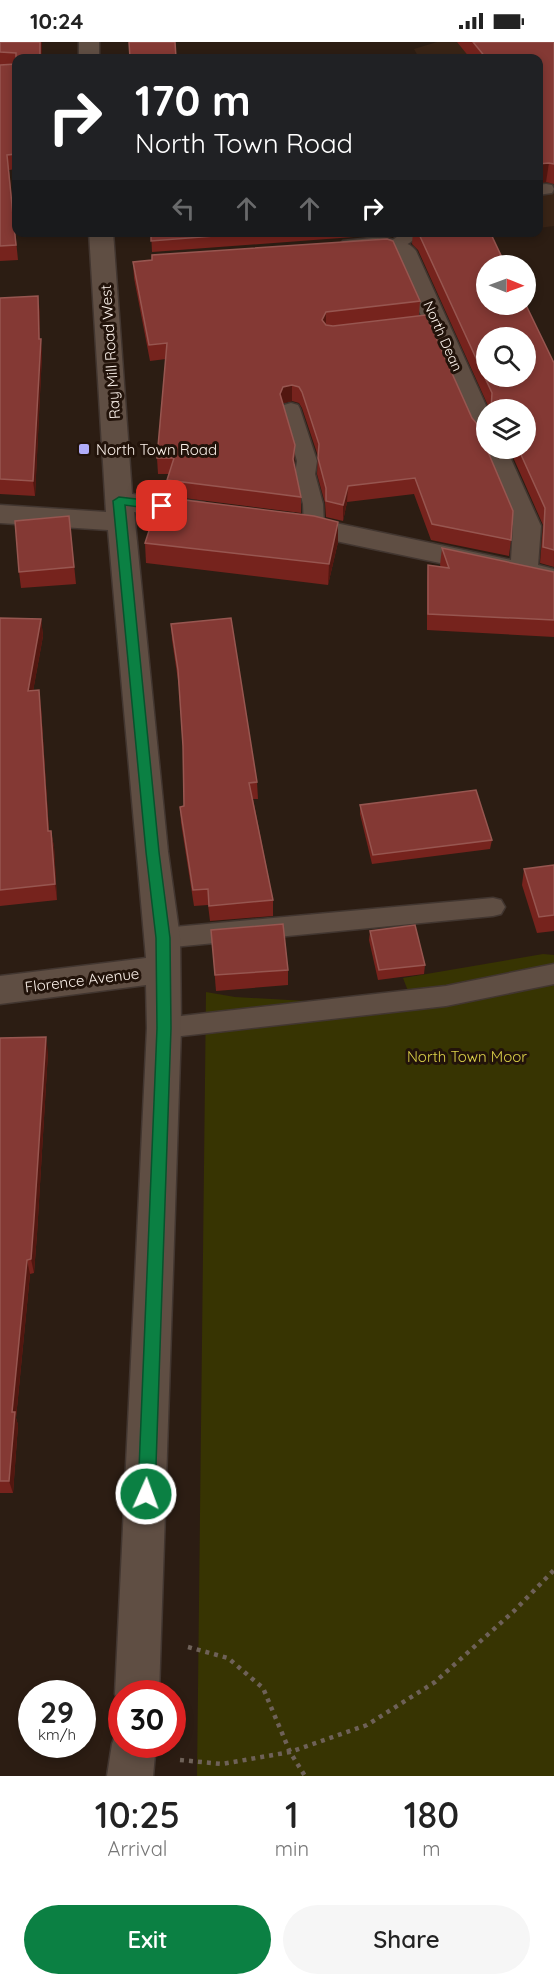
<!DOCTYPE html>
<html lang="en">
<head>
<meta charset="utf-8">
<style>
	body { margin:0; font-family:Quicksand,sans-serif; background:#f6f6f6; color:#222; height:100vh; display:flex; flex-direction:column; font-size:22px; white-space:nowrap }
	* { box-sizing:border-box; margin:0 }
	p { font-size:20px; color:#767676 }
	.icon { flex:none; width:33px; height:33px; fill:none; stroke:currentColor; stroke-width:2; stroke-linecap:round; stroke-linejoin:round }
	.map { position:relative; height:1734px; overflow:hidden }
	.side { display:flex; flex-direction:column; background:#fff; flex:1 }
	.side>* { flex:none }
	.top-card { position:absolute; left:12px; top:12px; width:531px; height:183px; border-radius:12px; box-shadow:0 3px 9px #0003; background:#202124; color:#fff; overflow:hidden }
	.needle { width:39px; rotate:91deg }
	.fabs { position:absolute; left:476px; top:213px; display:grid; gap:12px }
	.fabs a { display:grid; place-items:center; width:60px; height:60px; border-radius:50%; background:#fff; box-shadow:0 3px 9px #0003; font-size:30px }
	.speed { position:absolute; left:18px; top:1638px; display:flex; gap:12px; font-size:30px; font-weight:700; text-align:center }
	.speed>* { display:grid; place-content:center; width:78px; height:78px; border-radius:50%; background:#fff; box-shadow:0 3px 9px #0003; line-height:1 }
	.speed small { font-size:15px; font-weight:400 }
	.speed .limit { border:9px solid #d22; background:#fff; color:#111 }
	.pin { position:absolute; display:grid; place-items:center; width:51px; height:51px; color:#fff; margin:-26px; border-radius:12px; box-shadow:0 3px 9px #0006 }
	.me { position:absolute; width:66px; margin:-33px; rotate:2deg; stroke-linejoin:round; filter:drop-shadow(0 0 4px #0008) }
	.turn { display:flex; align-items:center; gap:21px; height:126px; padding:0 24px; font-size:27px }
	.turn .icon { width:78px; height:78px; stroke-width:2.5 }
	.turn b { display:block; font-size:42px; line-height:51px }
	.lanes { display:flex; align-items:center; height:57px; padding:0 24px; background:#0003; justify-content:center; gap:30px; direction:ltr }
	.lanes .off { opacity:.35 }
	.eta { display:flex; justify-content:space-evenly; align-items:center; height:102px; text-align:center }
	.eta b { font-size:36px; font-weight:600; line-height:42px }
	.cta { display:flex; gap:12px; margin-top:auto; padding:12px 24px }
	.cta a { flex:1; height:69px; border-radius:36px; background:#0b8043; color:#fff; font-size:24px; font-weight:600; line-height:69px; text-align:center }
	.cta a+a { background:#f6f6f6; color:#222 }
	.status { display:flex; justify-content:space-between; align-items:center; height:42px; padding:0 30px; background:#fff; direction:ltr }
	.status svg { height:16px; fill:currentColor }
	.map>svg:first-child { display:block }
	.built { fill:#392416 }
	.green { fill:#373402 }
	.lines { fill:none; stroke-linecap:round; stroke-linejoin:round }
	.service-casing { stroke:#423630; stroke-width:3 }
	.minor-casing { stroke:#423630; stroke-width:3 }
	.path { stroke:#6e6158; stroke-width:4.5; stroke-dasharray:4 5; stroke-linecap:butt }
	.service { fill:#5f4e43; fill-rule:evenodd }
	.minor { fill:#5f4e43; fill-rule:evenodd }
	.wall { fill:#76231d }
	.shaded-wall { fill:#521710 }
	.building { fill:#843934; stroke:#975650; stroke-width:1.5; fill-rule:evenodd }
	.route { fill:#0b8043; stroke:#07532c; stroke-width:1.5 }
	.poi-dot { fill:#b1adfa; stroke:#22130a; stroke-width:2 }
	.labels { text-anchor:middle; dominant-baseline:central; stroke-width:6; stroke-linejoin:round; paint-order:stroke }
	.far-street-label { font-size:14px; fill:#fcf2eb; stroke:#22130a }
	.street-label { font-size:15px; fill:#fcf2eb; stroke:#22130a }
	.poi-label { font-size:15px; fill:#fcf2eb; stroke:#22130a; text-anchor:start }
	.park-label { font-size:15px; fill:#dcd249; stroke:#22130a }
</style>
</head>
<body>
<div class="status"><b>10:24</b><svg viewBox="0 0 49 12"><path d="M0 12V9h3v3zM5 12V6h3v6zM10 12V3h3v9zM15 12V0h3v12zM26 1h20v11H26zM47 4h2v5h-2z"/></svg></div>
<div class="map">
<svg width="554" height="1734" viewBox="0 0 554 1734">
	<rect width="100%" height="100%" fill="#2c1d13"/>
	<path class="built" d="M 437,0 L 554,0 L 554,184 L 539,186 L 538,16 L 419,16 L 414,7 Z"/>
	<path class="green" d="M 543,912 L 554,913 L 554,1734 L 197,1734 L 206,950 L 235,955 L 324,960 L 408,949 L 403,936 Z"/>
	<g class="lines">
		<defs>
			<g id="service">
				<path d="M 546,142 L 552,143 L 554,147 L 552,151 L 538,153 L 538,143 Z"/>
				<path d="M 404,190 L 425,190 L 399,208 L 387,208 L 384,204 Z"/>
				<path d="M 291,361 L 298,363 L 300,367 L 317,419 L 315,432 L 323,462 L 324,484 L 321,489 L 314,491 L 307,489 L 304,484 L 303,462 L 295,432 L 297,419 L 282,367 L 284,363 Z"/>
				<path d="M 493,856 L 501,858 L 505,865 L 501,872 L 493,874 L 163,906 L 154,903 L 151,896 L 154,889 L 163,886 Z"/>
				<path d="M 554,922 L 554,942 L 446,964 L 164,996 L 155,993 L 151,986 L 155,979 L 164,976 L 446,944 Z"/>
			</g>
			<g id="minor">
				<rect x="79" y="0" width="20" height="16"/>
				<path d="M 89,190 L 113,190 L 132,452 L 201,460 L 211,463 L 215,469 L 211,475 L 201,478 L 134,470 L 168,810 L 180,896 L 181,986 L 159,1652 L 122,1652 L 122,1668 L 115,1652 L 147,986 L 146,943 L 0,962 L 0,934 L 146,916 L 108,488 L 0,481 L 0,463 L 106,470 Z"/>
				<path d="M 372,196 C 385,196 408,197 416,209 L 488,368 L 486,368 L 486,399 L 477,397 L 473,391 L 394,213 C 377,207 360,213 343,209 L 339,204 L 343,199 Z"/>
				<path d="M 484,400 L 486,400 L 486,406 L 506,406 L 541,484 L 538,523 L 554,527 L 554,545 L 293,490 L 283,487 L 279,481 L 283,475 L 293,472 L 511,518 L 513,484 L 480,406 Z"/>
				<path d="M 122,1685 L 122,1702 L 156,1702 L 153,1734 L 107,1734 L 112,1702 L 118,1686 Z"/>
			</g>
		</defs>
		<use href="#service" class="service-casing"/>
		<use href="#minor" class="minor-casing"/>
		<g class="path">
			<path d="M 188,1605 L 228,1616 L 263,1646 L 290,1710 L 305,1734"/>
			<path d="M 180,1718 L 222,1722 L 290,1710 L 367,1683 L 435,1640 L 514,1569 L 554,1528"/>
		</g>
		<use href="#service" class="service"/>
		<use href="#minor" class="minor"/>
	</g>
	<g class="wall">
		<path d="M 0,0 L 42,0 L 16,16 L 16,127 L 9,128 L 18,218 L 0,219 Z"/>
		<path d="M 457,0 L 554,0 L 554,142 L 546,140 L 538,141 L 538,16 L 470,16 Z"/>
		<path d="M 151,190 L 399,190 L 393,195 L 380,193 L 152,210 Z"/>
		<path d="M 413,190 L 490,190 L 554,321 L 554,525 L 540,521 L 543,483 L 509,406 L 525,406 L 525,368 L 490,368 L 418,208 L 412,202 Z"/>
		<path d="M 133,220 L 420,259 L 419,273 L 472,376 L 477,382 L 484,385 L 483,398 L 511,498 L 509,514 L 431,498 L 414,452 L 347,460 L 343,479 L 326,475 L 325,461 L 317,432 L 318,414 L 302,366 L 299,361 L 292,359 L 283,361 L 283,362 L 295,403 L 294,423 L 301,455 L 301,471 L 168,454 L 167,438 L 169,432 L 158,432 L 157,416 L 166,317 L 150,319 L 134,236 Z"/>
		<path d="M 0,256 L 40,269 L 40,297 L 42,312 L 35,454 L 0,452 Z"/>
		<path d="M 69,474 L 76,542 L 21,546 L 19,530 Z"/>
		<path d="M 338,480 L 338,500 L 328,543 L 146,521 L 145,501 Z"/>
		<path d="M 442,506 L 554,530 L 554,595 L 427,588 L 427,540 L 428,523 L 441,525 L 440,523 Z"/>
		<path d="M 0,576 L 41,577 L 43,594 L 33,649 L 41,665 L 49,789 L 51,789 L 54,805 L 57,858 L 0,864 Z"/>
		<path d="M 171,582 L 257,740 L 258,757 L 253,757 L 273,858 L 273,874 L 210,879 L 208,863 L 194,864 L 181,781 L 180,765 L 184,764 L 183,708 L 179,645 L 172,598 Z"/>
		<path d="M 360,763 L 492,798 L 490,807 L 372,822 L 360,772 Z"/>
		<path d="M 554,823 L 554,889 L 537,891 L 522,843 L 524,827 Z"/>
		<path d="M 211,888 L 288,928 L 288,943 L 216,949 Z"/>
		<path d="M 370,889 L 425,923 L 424,932 L 378,938 L 369,898 Z"/>
		<path d="M 0,996 L 48,1010 L 37,1192 L 34,1231 L 30,1232 L 16,1376 L 18,1383 L 13,1451 L 0,1451 Z"/>
	</g>
	<g class="shaded-wall">
		<rect x="40" y="0" width="2" height="16"/>
		<path d="M 549,121 L 546,140 L 538,141 L 538,122 Z"/>
		<path d="M 393,190 L 399,190 L 393,195 Z"/>
		<path d="M 38,254 L 40,269 L 40,304 L 41,297 L 42,312 L 35,454 L 33,439 L 39,297 Z"/>
		<path d="M 326,270 L 326,286 L 322,278 Z"/>
		<path d="M 292,343 L 292,359 L 283,361 L 280,368 L 280,352 L 283,345 Z"/>
		<path d="M 484,385 L 482,400 L 480,391 Z"/>
		<path d="M 348,444 L 347,460 L 343,479 L 343,463 Z"/>
		<path d="M 338,480 L 338,500 L 328,543 L 329,522 Z"/>
		<path d="M 41,577 L 43,594 L 30,666 L 28,649 Z"/>
		<path d="M 39,648 L 41,665 L 50,805 L 48,789 Z"/>
		<path d="M 51,789 L 54,805 L 57,858 L 55,842 Z"/>
		<path d="M 46,995 L 48,1010 L 37,1192 L 34,1231 L 31,1217 Z"/>
		<path d="M 27,1218 L 30,1232 L 16,1376 L 18,1383 L 13,1451 L 9,1439 L 12,1370 Z"/>
	</g>
	<g class="building">
		<path d="M 0,0 L 40,0 L 40,16 L 16,16 L 16,112 L 7,113 L 16,203 L 0,204 L 0,23 L 16,22 L 16,11 L 0,10 Z"/>
		<path d="M 129,0 L 175,0 L 176,16 L 130,16 Z"/>
		<path d="M 473,0 L 554,0 L 554,122 L 549,121 L 538,122 L 538,16 L 486,16 Z"/>
		<path d="M 151,190 L 267,190 L 151,199 Z"/>
		<path d="M 418,190 L 490,190 L 506,224 L 486,224 L 486,262 L 525,262 L 525,261 L 554,321 L 554,508 L 543,505 L 545,466 L 518,406 L 525,406 L 525,368 L 491,368 L 492,351 ZM 486,296 L 525,296 L 525,334 L 486,334 Z"/>
		<path d="M 387,197 L 393,199 L 420,259 L 326,270 L 322,278 L 326,283 L 333,284 L 426,273 L 472,376 L 477,382 L 484,385 L 480,391 L 513,469 L 511,498 L 432,482 L 415,436 L 348,444 L 343,463 L 326,459 L 326,446 L 318,416 L 319,402 L 302,350 L 299,345 L 292,343 L 283,345 L 280,352 L 295,403 L 293,417 L 301,455 L 167,438 L 174,416 L 157,416 L 167,301 L 149,303 L 133,220 L 152,218 L 152,213 Z"/>
		<path d="M 38,254 L 39,297 L 41,297 L 33,439 L 0,437 L 0,256 Z"/>
		<path d="M 160,455 L 314,474 L 338,480 L 329,522 L 145,501 Z"/>
		<path d="M 69,474 L 74,525 L 19,530 L 15,479 Z"/>
		<path d="M 442,506 L 554,530 L 554,578 L 428,572 L 428,523 L 449,526 Z"/>
		<path d="M 0,576 L 41,577 L 28,649 L 39,648 L 48,789 L 51,789 L 55,842 L 0,848 Z"/>
		<path d="M 231,576 L 257,740 L 249,741 L 273,858 L 209,864 L 208,847 L 193,848 L 180,765 L 184,764 L 183,704 L 178,628 L 171,582 Z"/>
		<path d="M 476,748 L 492,798 L 373,813 L 360,763 Z"/>
		<path d="M 554,823 L 554,873 L 539,875 L 524,827 Z"/>
		<path d="M 283,882 L 288,928 L 215,933 L 211,888 Z"/>
		<path d="M 415,883 L 425,923 L 379,928 L 370,889 Z"/>
		<path d="M 46,995 L 34,1177 L 31,1217 L 27,1218 L 12,1370 L 15,1370 L 9,1439 L 0,1439 L 0,996 Z"/>
	</g>
	<path class="route" d="M 119,455 L 162,460 L 168,464 L 162,468 L 125,463 L 159,810 L 170,896 L 171,986 L 155,1452 L 152,1458 L 146,1460 L 140,1458 L 138,1452 L 157,986 L 156,896 L 146,810 L 113,459 Z"/>
	<rect class="poi-dot" x="78" y="401" width="12" height="12" rx="3"/>
	<g class="labels">
		<g class="far-street-label">
			<text transform="translate(443 294) rotate(66)">North Dean</text>
		</g>
		<g class="street-label">
			<text transform="translate(110 310) rotate(-94)">Ray Mill Road West</text>
			<text transform="translate(82 938) rotate(-7)">Florence Avenue</text>
		</g>
		<g class="poi-label">
			<text x="96" y="407">North Town Road</text>
		</g>
		<g class="park-label">
			<text x="467" y="1014">North Town Moor</text>
		</g>
	</g>
</svg>
<div class="fabs">
<a><svg class="needle" viewBox="-14 -14 28 28"><path d="M0-13l5 13h-10z" fill="#e53935"/><path d="M0 13l5-13h-10z" fill="#767676"/></svg></a>
<a><svg class="icon" aria-label="search" viewBox="0 0 24 24"><circle cx="10" cy="10" r="6"/><path d="M15 15l6 6"/></svg></a>
<a><svg class="icon" aria-label="layers" viewBox="0 0 24 24"><path d="M12 4l9 5-9 5-9-5zM3 14l9 5 9-5"/></svg></a>
</div>
<div class="speed"><div>29<small>km/h</small></div><div class="limit">30</div></div>
<div class="pin" style="left:162px;top:464px;background:#d93025"><svg class="icon" aria-label="arrive" viewBox="0 0 24 24"><path d="M6 21V4h12l-3 4 3 4H6"/></svg></div>
<svg class="me" style="left:146px;top:1452px" viewBox="-20 -20 40 40"><circle r="17" fill="#0b8043" stroke="#fff" stroke-width="3"/><path d="M0-11L8 9 0 5-8 9z" fill="#fff"/></svg>
<div class="top-card">
<div class="turn"><svg class="icon" aria-label="right" viewBox="0 0 24 24"><path d="M7 20v-9h11M14 6l5 5-5 5"/></svg><div><b>170 m</b>North Town Road</div></div>
<div class="lanes"><svg class="icon off" aria-label="left" viewBox="0 0 24 24"><path d="M17 20v-9H6M10 6l-5 5 5 5"/></svg><svg class="icon off" aria-label="ahead" viewBox="0 0 24 24"><path d="M12 20V5M6 11l6-6 6 6"/></svg><svg class="icon off" aria-label="ahead" viewBox="0 0 24 24"><path d="M12 20V5M6 11l6-6 6 6"/></svg><svg class="icon" aria-label="right" viewBox="0 0 24 24"><path d="M7 20v-9h11M14 6l5 5-5 5"/></svg></div>
</div>
</div>
<section class="side">
<div class="eta">
<div><b>10:25</b><p>Arrival</p></div>
<div><b>1</b><p>min</p></div>
<div><b>180</b><p>m</p></div>
</div>
<div class="cta"><a>Exit</a><a>Share</a></div>
</section>
</body>
</html>
